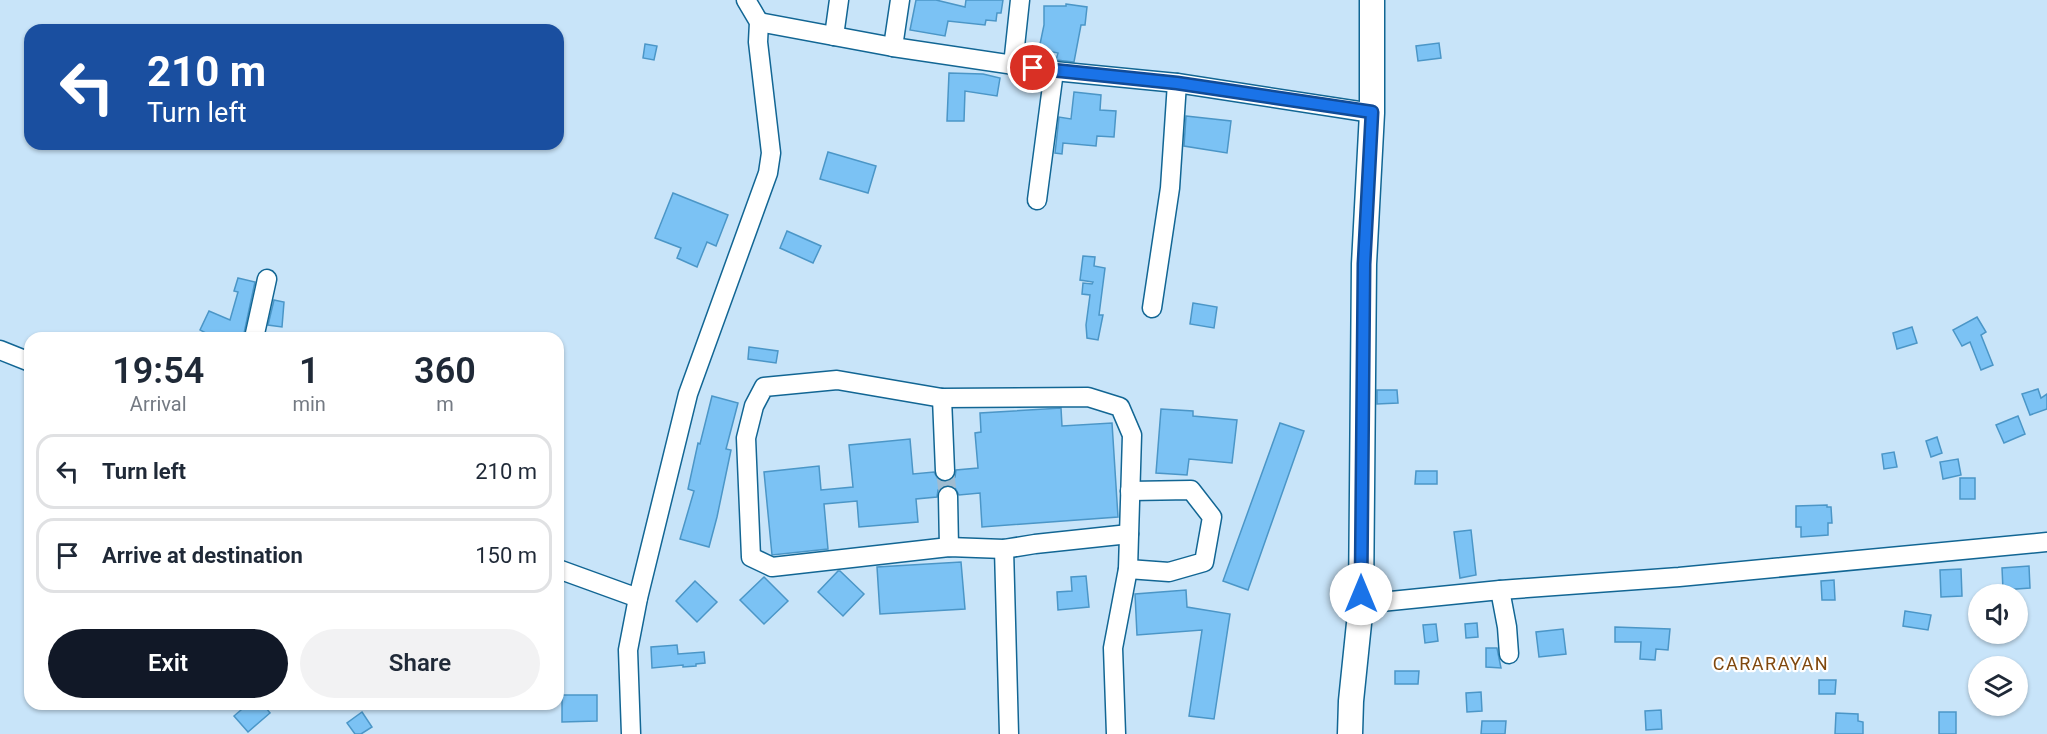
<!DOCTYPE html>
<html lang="en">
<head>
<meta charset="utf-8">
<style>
	body { margin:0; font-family:Roboto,sans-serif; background:#f2f2f3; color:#1f2937; height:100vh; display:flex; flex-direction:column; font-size:22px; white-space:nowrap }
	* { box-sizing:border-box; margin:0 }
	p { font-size:20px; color:#747a83 }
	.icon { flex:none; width:33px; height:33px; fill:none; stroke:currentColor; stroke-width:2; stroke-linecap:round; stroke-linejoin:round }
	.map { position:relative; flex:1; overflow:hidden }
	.side { position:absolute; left:24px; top:332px; width:540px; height:378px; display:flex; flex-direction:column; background:#fff; border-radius:18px; box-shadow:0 2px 4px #0004 }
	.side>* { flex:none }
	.banner { position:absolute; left:24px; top:24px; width:540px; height:126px; border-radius:18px; box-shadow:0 2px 4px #0004; background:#1a4fa0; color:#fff; overflow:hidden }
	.fabs { position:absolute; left:1968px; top:584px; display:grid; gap:12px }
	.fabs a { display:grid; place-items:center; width:60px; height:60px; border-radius:50%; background:#fff; box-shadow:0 2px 4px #0004; font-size:30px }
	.pin { position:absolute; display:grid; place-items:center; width:51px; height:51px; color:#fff; margin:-26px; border:3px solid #fff; border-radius:50%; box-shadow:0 2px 6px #0007 }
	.me { position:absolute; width:66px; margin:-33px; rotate:0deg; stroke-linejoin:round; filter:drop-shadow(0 0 4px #0008) }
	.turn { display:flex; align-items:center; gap:21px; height:126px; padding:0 24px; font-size:27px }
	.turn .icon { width:78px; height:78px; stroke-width:2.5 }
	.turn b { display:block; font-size:42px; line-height:51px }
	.eta { display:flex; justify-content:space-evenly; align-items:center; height:102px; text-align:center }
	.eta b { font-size:36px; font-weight:600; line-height:42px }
	.cta { display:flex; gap:12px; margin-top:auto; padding:12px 24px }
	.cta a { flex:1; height:69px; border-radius:36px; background:#111827; color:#fff; font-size:24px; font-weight:600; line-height:69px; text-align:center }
	.cta a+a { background:#f2f2f3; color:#1f2937 }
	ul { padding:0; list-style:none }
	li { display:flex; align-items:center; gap:18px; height:75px; margin:0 12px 9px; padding:0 12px; border:3px solid #e0e1e3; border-radius:18px }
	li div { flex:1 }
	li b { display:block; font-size:22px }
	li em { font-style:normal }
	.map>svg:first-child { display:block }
	.building { fill:#7bc2f4; stroke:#4b96c7; stroke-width:1.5 }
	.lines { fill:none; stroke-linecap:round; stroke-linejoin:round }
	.minor-tunnel { stroke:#a0bcd1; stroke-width:18; stroke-dasharray:18 9; stroke-linecap:butt }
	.minor-casing { stroke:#126694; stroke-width:21 }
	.major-casing { stroke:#126694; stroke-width:27 }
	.minor { stroke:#fff; stroke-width:18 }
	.major { stroke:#fff; stroke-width:24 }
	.route-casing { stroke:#114b97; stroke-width:15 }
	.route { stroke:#1a73e8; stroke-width:10 }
	.labels { text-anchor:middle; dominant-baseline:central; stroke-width:4.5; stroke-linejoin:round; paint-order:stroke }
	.quarter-label { font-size:18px; letter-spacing:1.5px; fill:#7f480e; stroke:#fff }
</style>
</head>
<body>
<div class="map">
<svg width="2047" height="734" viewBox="0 0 2047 734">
	<rect width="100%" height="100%" fill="#c8e4f9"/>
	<g class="building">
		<path d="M 916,0 L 936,0 L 965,7 L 966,0 L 1003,0 L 1001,13 L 997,13 L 996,21 L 986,20 L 985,25 L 948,21 L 945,36 L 910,30 Z"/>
		<path d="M 1066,4 L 1087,7 L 1085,25 L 1081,25 L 1074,62 L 1056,60 L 1058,53 L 1039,49 L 1044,25 L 1044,6 L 1066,6 Z"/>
		<path d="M 1439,43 L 1441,58 L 1418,61 L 1416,46 Z"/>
		<path d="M 645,44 L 657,46 L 654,60 L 643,58 Z"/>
		<path d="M 949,73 L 983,74 L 1000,78 L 997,96 L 965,91 L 964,121 L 947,121 Z"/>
		<path d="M 1074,92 L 1101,95 L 1100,110 L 1116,111 L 1114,137 L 1097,136 L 1096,146 L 1063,143 L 1062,154 L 1055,153 L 1059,117 L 1071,119 Z"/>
		<path d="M 1186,116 L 1231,121 L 1227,153 L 1184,146 Z"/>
		<path d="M 828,152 L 876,166 L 868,193 L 820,179 Z"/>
		<path d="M 673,193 L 728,215 L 716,246 L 707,242 L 697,267 L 677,258 L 681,248 L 655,238 Z"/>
		<path d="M 787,231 L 821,246 L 813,263 L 780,248 Z"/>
		<path d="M 1083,256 L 1095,257 L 1094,266 L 1105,268 L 1099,315 L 1103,315 L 1098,340 L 1087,338 L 1086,325 L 1090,295 L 1082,294 L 1083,283 L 1092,284 L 1093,282 L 1080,280 Z"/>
		<path d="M 238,278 L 255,282 L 243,338 L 215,338 L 200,330 L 209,311 L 230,320 L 238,292 L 234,291 Z"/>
		<path d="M 274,300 L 284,302 L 282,327 L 268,325 Z"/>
		<path d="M 1193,303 L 1217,307 L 1214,328 L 1190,324 Z"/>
		<path d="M 1977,317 L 1986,332 L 1981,335 L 1993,365 L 1981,370 L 1970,342 L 1962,346 L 1953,330 Z"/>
		<path d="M 1912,327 L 1917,343 L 1897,349 L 1893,333 Z"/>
		<path d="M 749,347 L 778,351 L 776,363 L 748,359 Z"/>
		<path d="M 2038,389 L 2041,398 L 2047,394 L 2047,409 L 2030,415 L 2022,394 Z"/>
		<path d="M 1377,390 L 1397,390 L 1398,403 L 1377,404 Z"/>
		<path d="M 712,396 L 738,403 L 726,449 L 731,450 L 717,517 L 709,547 L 680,539 L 694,491 L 688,489 L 698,443 L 700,444 Z"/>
		<path d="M 1061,408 L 1062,426 L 1112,423 L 1118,517 L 982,527 L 980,493 L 959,495 L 954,486 L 947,485 L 938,490 L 937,497 L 916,499 L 918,522 L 859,527 L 857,501 L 824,504 L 828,549 L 772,555 L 764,472 L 819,466 L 821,490 L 853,487 L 849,445 L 910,439 L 913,474 L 934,472 L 939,481 L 946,482 L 955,477 L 956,470 L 978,468 L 975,433 L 981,432 L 980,413 Z"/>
		<path d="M 1161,409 L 1193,411 L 1193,416 L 1237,420 L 1232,463 L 1189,459 L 1187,475 L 1156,473 Z"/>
		<path d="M 2018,416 L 2025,434 L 2004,443 L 1996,425 Z"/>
		<path d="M 1280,423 L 1304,431 L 1248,590 L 1223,581 Z"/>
		<path d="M 1937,437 L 1942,453 L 1931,457 L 1926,441 Z"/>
		<path d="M 1894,452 L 1897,467 L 1884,469 L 1882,454 Z"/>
		<path d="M 1958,459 L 1961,475 L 1943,479 L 1940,462 Z"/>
		<path d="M 1416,471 L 1437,471 L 1437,484 L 1415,484 Z"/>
		<rect x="1960" y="478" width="15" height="21"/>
		<path d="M 1827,505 L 1827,507 L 1831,507 L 1832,523 L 1828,523 L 1828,535 L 1801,537 L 1801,527 L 1796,527 L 1796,506 Z"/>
		<path d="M 1471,530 L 1476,575 L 1460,578 L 1454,532 Z"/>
		<path d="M 961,562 L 965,609 L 880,614 L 877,567 Z"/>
		<path d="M 2029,566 L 2030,588 L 2003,590 L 2002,568 Z"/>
		<path d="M 1961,569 L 1962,596 L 1941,597 L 1940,570 Z"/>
		<path d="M 838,571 L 840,571 L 864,594 L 843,616 L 818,592 Z"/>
		<path d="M 1086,576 L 1089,607 L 1058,610 L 1057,592 L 1072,591 L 1071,577 Z"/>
		<path d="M 764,577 L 788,601 L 764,624 L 740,600 Z"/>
		<path d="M 1834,580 L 1835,600 L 1822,600 L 1821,581 Z"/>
		<path d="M 695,581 L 717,602 L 697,622 L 676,601 Z"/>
		<path d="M 1186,590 L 1187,607 L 1230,614 L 1214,719 L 1189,716 L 1202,630 L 1137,635 L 1135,594 Z"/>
		<path d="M 1905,611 L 1931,615 L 1928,630 L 1903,626 Z"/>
		<path d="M 1477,623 L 1478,637 L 1466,638 L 1465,624 Z"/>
		<path d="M 1436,624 L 1438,641 L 1425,643 L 1423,625 Z"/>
		<path d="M 1615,627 L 1670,629 L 1668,650 L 1656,649 L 1655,660 L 1640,659 L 1641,642 L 1615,642 Z"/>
		<path d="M 1563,629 L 1566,654 L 1539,657 L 1536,632 Z"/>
		<path d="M 677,645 L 678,654 L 704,652 L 705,663 L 696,664 L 696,666 L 683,667 L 683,665 L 652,668 L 651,647 Z"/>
		<path d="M 1486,648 L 1497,648 L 1501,668 L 1486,667 Z"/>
		<path d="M 1395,671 L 1419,671 L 1418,684 L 1395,684 Z"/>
		<path d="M 1819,680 L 1836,680 L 1835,694 L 1819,694 Z"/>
		<path d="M 1481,692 L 1482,711 L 1467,712 L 1466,693 Z"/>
		<path d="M 562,695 L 597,695 L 597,721 L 562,722 Z"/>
		<path d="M 248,704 L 263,704 L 270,713 L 248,732 L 234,716 Z"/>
		<path d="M 1661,710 L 1662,729 L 1646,730 L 1645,711 Z"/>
		<path d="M 362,712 L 372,727 L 361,734 L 355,734 L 347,723 Z"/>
		<rect x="1939" y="712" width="17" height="22"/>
		<path d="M 1836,713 L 1858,714 L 1858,721 L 1863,722 L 1863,734 L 1835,734 Z"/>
		<path d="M 1482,721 L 1506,721 L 1505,734 L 1481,734 Z"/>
	</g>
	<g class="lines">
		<path class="minor-tunnel" d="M 945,471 L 948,496"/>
		<defs>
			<g id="minor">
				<path d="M 759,22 L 893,47 L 1054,71 L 1177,83 L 1372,113"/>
				<path d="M 834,36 L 839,0"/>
				<path d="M 893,47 L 900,0"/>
				<path d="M 1013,65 L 1020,0"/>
				<path d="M 1037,200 L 1054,71"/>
				<path d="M 1152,308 L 1170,188 L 1177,83"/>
				<path d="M 254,338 L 267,279"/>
				<path d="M 0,350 L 30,362"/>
				<path d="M 942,398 L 945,471"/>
				<path d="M 948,496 L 949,547"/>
				<path d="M 1004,549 L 949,547 L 772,567 L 751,557 L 746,438 L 754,406 L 764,387 L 837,380 L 942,398 L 1088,397 L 1120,407 L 1132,435 L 1128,569 L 1113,648 L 1116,734"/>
				<path d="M 558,569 L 638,598"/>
				<path d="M 1128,569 L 1169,572 L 1204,562 L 1212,517 L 1191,490 L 1130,491"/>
				<path d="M 1500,590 L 1507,627 L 1509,654"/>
				<path d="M 1361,604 L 1500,590 L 1679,577 L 2047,542"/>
				<path d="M 631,734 L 628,650 L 638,598 L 688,394 L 768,173 L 771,153 L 758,42 L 759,22 L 746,0"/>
				<path d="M 1009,734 L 1004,549 L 1035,544 L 1129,534"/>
			</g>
			<path id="major" d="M 1350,734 L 1351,701 L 1361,604 L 1364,264 L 1372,113 L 1372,0"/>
		</defs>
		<use href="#minor" class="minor-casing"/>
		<use href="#major" class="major-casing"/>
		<use href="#minor" class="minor"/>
		<use href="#major" class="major"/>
	</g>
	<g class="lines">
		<defs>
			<path id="route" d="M 1033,68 L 1177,83 L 1372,112 L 1364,264 L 1361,594"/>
		</defs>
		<use href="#route" class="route-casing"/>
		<use href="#route" class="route"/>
	</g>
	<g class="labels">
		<g class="quarter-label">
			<text x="1771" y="663">CARARAYAN</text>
		</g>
	</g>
</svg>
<div class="fabs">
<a><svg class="icon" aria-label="sound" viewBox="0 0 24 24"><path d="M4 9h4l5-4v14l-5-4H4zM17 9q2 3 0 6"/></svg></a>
<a><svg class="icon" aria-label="layers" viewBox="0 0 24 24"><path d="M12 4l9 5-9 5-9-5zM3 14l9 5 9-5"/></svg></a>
</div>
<div class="pin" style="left:1033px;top:68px;background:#d93025"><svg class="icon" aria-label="arrive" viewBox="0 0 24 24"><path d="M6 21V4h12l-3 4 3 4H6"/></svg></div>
<svg class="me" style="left:1361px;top:594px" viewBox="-20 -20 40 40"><circle r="19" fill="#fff"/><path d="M0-13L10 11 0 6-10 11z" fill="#1a73e8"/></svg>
<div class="banner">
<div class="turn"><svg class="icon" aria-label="left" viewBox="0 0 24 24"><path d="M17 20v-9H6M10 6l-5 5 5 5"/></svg><div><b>210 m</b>Turn left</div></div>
</div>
<section class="side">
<div class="eta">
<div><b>19:54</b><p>Arrival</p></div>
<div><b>1</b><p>min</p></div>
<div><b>360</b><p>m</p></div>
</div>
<ul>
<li><svg class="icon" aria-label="left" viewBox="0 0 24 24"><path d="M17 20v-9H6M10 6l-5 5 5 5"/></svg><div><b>Turn left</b></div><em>210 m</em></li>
<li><svg class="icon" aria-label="arrive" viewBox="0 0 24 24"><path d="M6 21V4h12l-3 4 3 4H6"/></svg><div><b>Arrive at destination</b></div><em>150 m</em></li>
</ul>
<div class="cta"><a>Exit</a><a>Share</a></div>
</section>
</div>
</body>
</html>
